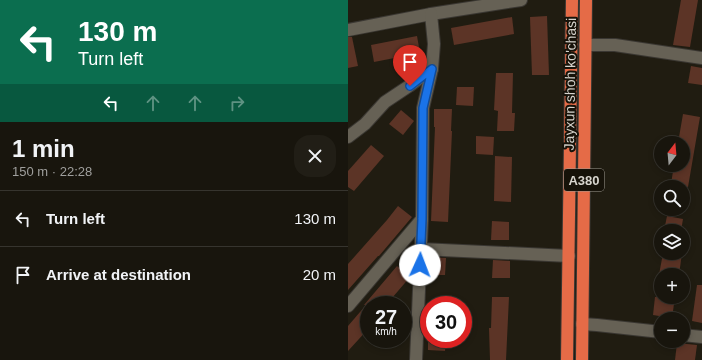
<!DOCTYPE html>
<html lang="en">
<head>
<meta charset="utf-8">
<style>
	body { margin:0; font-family:Arial,sans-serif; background:#211e16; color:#f1f3f6; height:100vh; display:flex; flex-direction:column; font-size:15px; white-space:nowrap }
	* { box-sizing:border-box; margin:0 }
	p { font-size:13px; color:#9f9f9d }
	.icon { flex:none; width:22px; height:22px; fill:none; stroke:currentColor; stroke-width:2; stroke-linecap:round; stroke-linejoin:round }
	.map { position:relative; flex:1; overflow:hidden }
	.panel { display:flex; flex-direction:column; background:#18150d; width:348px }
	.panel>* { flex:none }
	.top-card { background:#0b6e4f; color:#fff; overflow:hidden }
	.needle { width:26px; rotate:16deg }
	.fabs { position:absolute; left:306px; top:136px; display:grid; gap:8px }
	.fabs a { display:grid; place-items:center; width:36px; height:36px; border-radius:50%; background:#18150d; box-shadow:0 2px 6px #0003,0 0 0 1px #36342e; font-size:20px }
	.speed { position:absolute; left:12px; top:296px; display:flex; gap:8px; font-size:20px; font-weight:700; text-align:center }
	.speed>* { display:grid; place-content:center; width:52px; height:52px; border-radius:50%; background:#18150d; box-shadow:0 2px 6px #0003,0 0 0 1px #36342e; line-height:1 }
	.speed small { font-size:10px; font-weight:400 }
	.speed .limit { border:6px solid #d22; background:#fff; color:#111 }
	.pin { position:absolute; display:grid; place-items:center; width:34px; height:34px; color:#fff; margin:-41px -17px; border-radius:50% 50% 50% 0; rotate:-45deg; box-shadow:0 0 4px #0007 }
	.pin .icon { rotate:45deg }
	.me { position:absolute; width:44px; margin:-22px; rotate:2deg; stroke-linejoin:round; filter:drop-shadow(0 0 3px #0008) }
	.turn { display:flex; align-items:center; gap:14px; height:84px; padding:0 12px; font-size:18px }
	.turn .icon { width:52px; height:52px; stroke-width:2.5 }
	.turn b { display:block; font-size:28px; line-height:34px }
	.lanes { display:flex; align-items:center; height:38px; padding:0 12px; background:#0003; justify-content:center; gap:20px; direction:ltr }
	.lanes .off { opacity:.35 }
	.round { display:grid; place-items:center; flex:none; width:42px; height:42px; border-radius:16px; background:#211e16 }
	.overview { display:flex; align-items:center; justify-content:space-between; height:68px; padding:0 12px }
	h1 { font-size:24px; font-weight:700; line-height:30px }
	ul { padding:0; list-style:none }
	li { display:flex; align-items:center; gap:12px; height:56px; padding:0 12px; border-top:1px solid #36342e }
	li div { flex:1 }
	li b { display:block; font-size:15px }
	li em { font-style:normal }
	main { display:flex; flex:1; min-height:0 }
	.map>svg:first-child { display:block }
	.building { fill:#5c3426 }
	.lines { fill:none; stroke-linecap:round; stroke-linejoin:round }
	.street-casing { stroke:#3a3732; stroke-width:14 }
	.highway-casing { stroke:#3a3732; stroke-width:14 }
	.street { stroke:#666155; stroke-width:12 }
	.highway { stroke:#e56b47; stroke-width:12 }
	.route-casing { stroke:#114b97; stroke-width:10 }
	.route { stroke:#1a73e8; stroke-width:7 }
	.labels { text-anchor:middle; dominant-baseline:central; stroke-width:4; stroke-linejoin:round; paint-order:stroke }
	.shield { fill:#161209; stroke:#9d9a92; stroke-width:1 }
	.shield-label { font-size:13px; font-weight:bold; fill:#d7d4cd }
	.street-label { font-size:14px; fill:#d7d4cd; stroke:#161209 }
</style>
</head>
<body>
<main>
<section class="panel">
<div class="top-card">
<div class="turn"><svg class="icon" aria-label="left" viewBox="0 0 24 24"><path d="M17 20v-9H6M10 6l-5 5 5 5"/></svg><div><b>130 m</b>Turn left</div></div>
<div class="lanes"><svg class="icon" aria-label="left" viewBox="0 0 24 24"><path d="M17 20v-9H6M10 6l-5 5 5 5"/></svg><svg class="icon off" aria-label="ahead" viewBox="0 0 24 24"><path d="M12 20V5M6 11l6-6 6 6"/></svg><svg class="icon off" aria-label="ahead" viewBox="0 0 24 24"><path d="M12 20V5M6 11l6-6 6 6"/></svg><svg class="icon off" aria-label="right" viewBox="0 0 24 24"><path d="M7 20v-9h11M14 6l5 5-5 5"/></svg></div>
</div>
<div class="overview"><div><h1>1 min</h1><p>150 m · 22:28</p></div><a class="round"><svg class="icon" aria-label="close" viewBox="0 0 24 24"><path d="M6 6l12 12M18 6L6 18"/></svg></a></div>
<ul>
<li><svg class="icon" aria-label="left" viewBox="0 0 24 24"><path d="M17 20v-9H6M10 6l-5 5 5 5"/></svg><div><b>Turn left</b></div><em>130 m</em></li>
<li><svg class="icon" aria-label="arrive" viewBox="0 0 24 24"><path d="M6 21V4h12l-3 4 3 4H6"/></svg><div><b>Arrive at destination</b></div><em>20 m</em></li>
</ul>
</section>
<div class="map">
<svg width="354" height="360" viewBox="0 0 354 360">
	<rect width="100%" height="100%" fill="#201c11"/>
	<g class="building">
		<path d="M 333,0 L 350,0 L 342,47 L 325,45 Z"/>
		<path d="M 199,16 L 201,75 L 184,75 L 182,17 Z"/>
		<path d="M 164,17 L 166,34 L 106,45 L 103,28 Z"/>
		<path d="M 69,36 L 72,53 L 26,62 L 23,45 Z"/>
		<path d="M 0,37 L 4,37 L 10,66 L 0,68 Z"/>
		<path d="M 343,66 L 354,68 L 354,85 L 340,83 Z"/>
		<path d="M 148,73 L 165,73 L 164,113 L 167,113 L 166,131 L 149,131 L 150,111 L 146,110 Z"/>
		<path d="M 109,87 L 126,87 L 125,106 L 108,105 Z"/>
		<path d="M 86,109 L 104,109 L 103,131 L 104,131 L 100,222 L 83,221 L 87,127 L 86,127 Z"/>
		<path d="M 53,110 L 66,121 L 55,135 L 41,124 Z"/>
		<path d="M 335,114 L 352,117 L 340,187 L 323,184 L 326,165 L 335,165 L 335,143 L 330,143 Z"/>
		<path d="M 128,136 L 146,137 L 145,155 L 128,154 Z"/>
		<path d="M 23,145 L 36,156 L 6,191 L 0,187 L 0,171 Z"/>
		<path d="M 147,156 L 164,157 L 163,202 L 146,201 Z"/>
		<path d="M 50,206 L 64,217 L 31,256 L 30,256 L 0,290 L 0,264 L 39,220 Z"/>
		<path d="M 319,216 L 335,219 L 333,231 L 316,231 Z"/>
		<path d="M 144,221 L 161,222 L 161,240 L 143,240 Z"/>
		<path d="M 315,253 L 334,253 L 331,275 L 311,275 Z"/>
		<path d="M 81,257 L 98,258 L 97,275 L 80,275 Z"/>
		<path d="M 145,260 L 162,261 L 162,278 L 144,278 Z"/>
		<path d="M 49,266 L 62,277 L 38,305 L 21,305 L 21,328 L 0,351 L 0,326 L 18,305 L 16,305 Z"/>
		<path d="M 349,285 L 354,285 L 354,323 L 344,321 Z"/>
		<path d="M 144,297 L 161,297 L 158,360 L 142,360 L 141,328 L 143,328 Z"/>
		<path d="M 307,297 L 327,297 L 324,318 L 305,315 Z"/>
		<path d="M 80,339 L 98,339 L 97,351 L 80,350 Z"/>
		<path d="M 329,343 L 349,345 L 347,360 L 327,360 Z"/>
	</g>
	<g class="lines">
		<defs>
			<g id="street">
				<path d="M 0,30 L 83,14 L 173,0"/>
				<path d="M 237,45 L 267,45 L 354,58"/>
				<path d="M 0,137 L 17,124 L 37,102 L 61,86 L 84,69"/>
				<path d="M 73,249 L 221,256"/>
				<path d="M 0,306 L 74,219"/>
				<path d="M 234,324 L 249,325 L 313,332"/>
				<path d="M 335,335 L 354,337"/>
				<path d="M 68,360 L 74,219 L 75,108 L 84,69 L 86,44 L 83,14"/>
			</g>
			<g id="highway">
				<path d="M 219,360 L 224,0"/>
				<path d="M 234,360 L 238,0"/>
			</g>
		</defs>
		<use href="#street" class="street-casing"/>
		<use href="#highway" class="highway-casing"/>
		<use href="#street" class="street"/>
		<use href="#highway" class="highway"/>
	</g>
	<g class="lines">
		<defs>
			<path id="route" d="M 62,86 L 84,69 L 75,108 L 74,219 L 72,265"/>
		</defs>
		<use href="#route" class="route-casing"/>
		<use href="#route" class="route"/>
	</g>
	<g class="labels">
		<rect class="shield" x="216" y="169" width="40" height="22" rx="3"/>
		<g class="shield-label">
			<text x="236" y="180">A380</text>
		</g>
		<g class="street-label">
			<text transform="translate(222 84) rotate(-89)">Jayxun shoh ko'chasi</text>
		</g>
	</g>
</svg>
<div class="fabs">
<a><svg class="needle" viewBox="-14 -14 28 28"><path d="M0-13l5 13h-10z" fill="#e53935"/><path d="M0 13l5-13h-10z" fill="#9f9f9d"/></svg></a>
<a><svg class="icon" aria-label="search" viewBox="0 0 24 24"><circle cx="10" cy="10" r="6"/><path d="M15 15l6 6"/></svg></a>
<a><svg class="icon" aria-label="layers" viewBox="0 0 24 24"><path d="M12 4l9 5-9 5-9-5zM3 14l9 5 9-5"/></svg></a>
<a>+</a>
<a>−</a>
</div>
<div class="speed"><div>27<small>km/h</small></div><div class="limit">30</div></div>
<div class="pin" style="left:62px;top:86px;background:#d93025"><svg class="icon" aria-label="arrive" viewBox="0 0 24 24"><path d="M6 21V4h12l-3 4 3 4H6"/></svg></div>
<svg class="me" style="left:72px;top:265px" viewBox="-20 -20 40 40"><circle r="19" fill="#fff"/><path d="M0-13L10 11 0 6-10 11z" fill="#1a73e8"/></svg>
</div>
</main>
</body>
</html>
